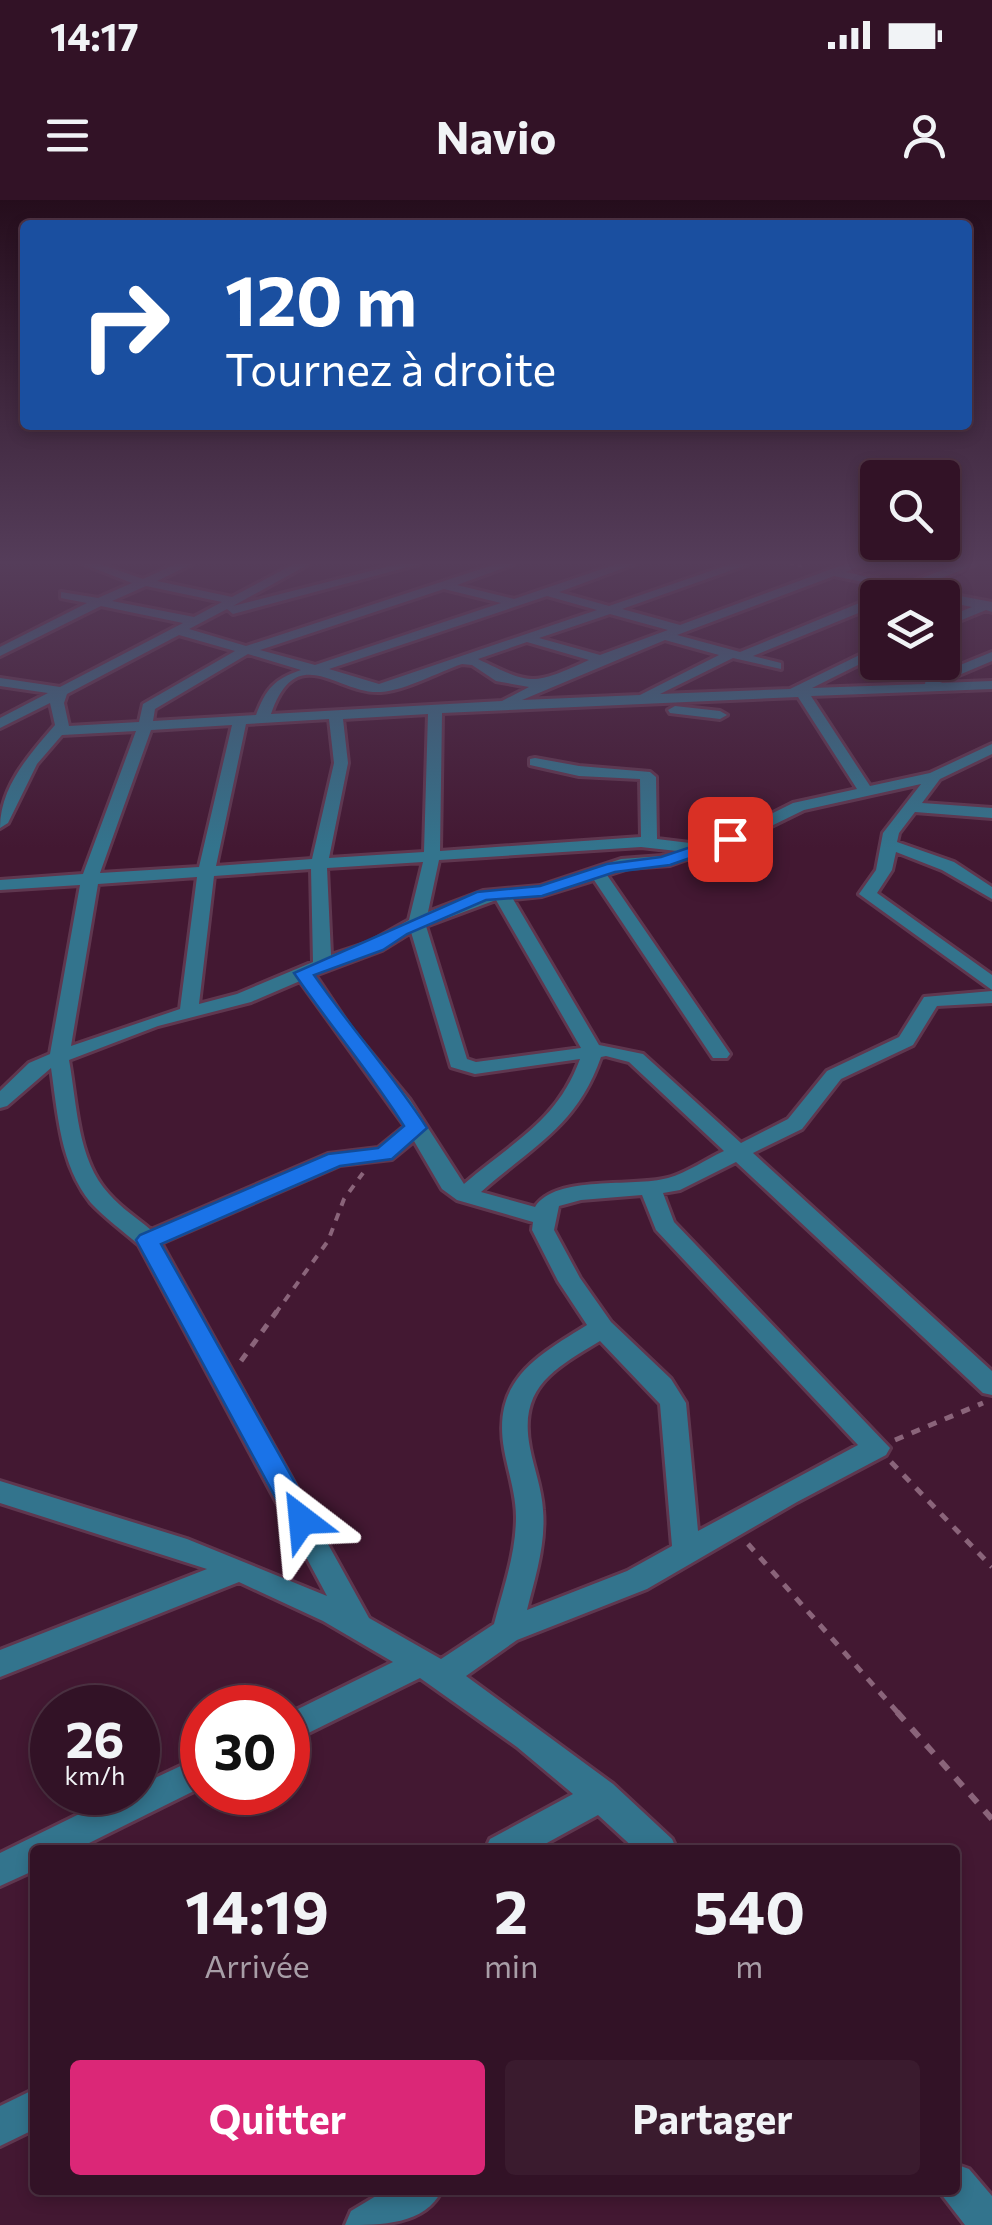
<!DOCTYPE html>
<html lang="fr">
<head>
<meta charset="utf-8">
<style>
	body { margin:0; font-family:Commissioner,sans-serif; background:#3a1b2e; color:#f1f3f6; height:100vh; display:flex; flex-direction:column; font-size:38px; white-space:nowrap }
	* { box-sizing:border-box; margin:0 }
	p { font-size:32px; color:#a89ea7 }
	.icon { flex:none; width:55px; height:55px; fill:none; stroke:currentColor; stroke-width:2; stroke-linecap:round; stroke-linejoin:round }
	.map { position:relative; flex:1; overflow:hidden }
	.sheet { position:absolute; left:30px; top:1645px; width:930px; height:350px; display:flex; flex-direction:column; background:#321226; border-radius:10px; box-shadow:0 5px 15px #0003,0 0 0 2px #4d3243 }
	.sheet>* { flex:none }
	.guide { position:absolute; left:20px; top:20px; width:952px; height:210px; border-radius:10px; box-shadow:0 5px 15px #0003,0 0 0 2px #4d3243; background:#1a4fa0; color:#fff; overflow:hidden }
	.buttons { position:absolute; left:860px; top:260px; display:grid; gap:20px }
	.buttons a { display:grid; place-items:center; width:100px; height:100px; border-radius:10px; background:#321226; box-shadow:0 5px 15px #0003,0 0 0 2px #4d3243; font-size:50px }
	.speed { position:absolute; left:30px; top:1485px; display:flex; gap:20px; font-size:50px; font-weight:700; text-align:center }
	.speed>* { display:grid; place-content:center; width:130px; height:130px; border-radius:50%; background:#321226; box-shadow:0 5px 15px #0003,0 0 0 2px #4d3243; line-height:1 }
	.speed small { font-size:25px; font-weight:400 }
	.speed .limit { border:15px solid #d22; background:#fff; color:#111 }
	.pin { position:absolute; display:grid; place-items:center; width:85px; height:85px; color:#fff; margin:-42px; border-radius:20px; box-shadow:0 5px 15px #0006 }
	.me { position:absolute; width:110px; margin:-55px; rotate:331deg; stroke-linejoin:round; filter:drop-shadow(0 0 8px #0008) }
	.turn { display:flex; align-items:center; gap:35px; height:210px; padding:0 40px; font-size:45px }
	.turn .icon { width:130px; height:130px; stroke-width:2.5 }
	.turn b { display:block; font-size:70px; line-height:85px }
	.eta { display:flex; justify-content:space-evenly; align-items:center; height:170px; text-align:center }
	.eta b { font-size:60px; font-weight:700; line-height:70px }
	.action { display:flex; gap:20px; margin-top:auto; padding:20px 40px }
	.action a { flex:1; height:115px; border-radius:10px; background:#db2777; color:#fff; font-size:40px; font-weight:700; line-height:115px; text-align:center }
	.action a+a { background:#3a1b2e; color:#f1f3f6 }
	.status { display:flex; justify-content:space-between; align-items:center; height:70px; padding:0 50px; background:#321226; direction:ltr }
	.status svg { height:28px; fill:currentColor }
	header { display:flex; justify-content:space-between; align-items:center; height:130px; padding:0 40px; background:#321226; font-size:45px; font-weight:700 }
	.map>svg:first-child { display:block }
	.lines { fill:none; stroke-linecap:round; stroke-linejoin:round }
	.minor-casing { stroke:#5f374f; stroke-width:6 }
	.path-far3 { stroke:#8a647a; stroke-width:2.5; stroke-dasharray:4 4; stroke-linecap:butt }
	.path-far2 { stroke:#8a647a; stroke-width:4; stroke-dasharray:8 8; stroke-linecap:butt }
	.path-far1 { stroke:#8a647a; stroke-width:5; stroke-dasharray:9 9; stroke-linecap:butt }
	.path { stroke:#8a647a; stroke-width:6; stroke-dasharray:11 11; stroke-linecap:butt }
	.minor { fill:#33748d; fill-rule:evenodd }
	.route { fill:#1a73e8; stroke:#114b97; stroke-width:2.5 }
</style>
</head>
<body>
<div class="status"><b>14:17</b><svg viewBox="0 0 49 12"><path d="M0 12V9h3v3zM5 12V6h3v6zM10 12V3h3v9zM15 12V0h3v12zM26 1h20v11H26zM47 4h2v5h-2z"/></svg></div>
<header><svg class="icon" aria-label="menu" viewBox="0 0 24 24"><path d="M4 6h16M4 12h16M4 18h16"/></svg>Navio<svg class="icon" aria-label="person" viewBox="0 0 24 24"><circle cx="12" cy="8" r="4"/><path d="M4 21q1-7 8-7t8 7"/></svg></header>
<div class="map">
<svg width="992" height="2025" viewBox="0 0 992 2025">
	<rect width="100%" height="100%" fill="#431832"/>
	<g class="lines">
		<defs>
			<g id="minor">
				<path d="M 83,364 L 100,364 L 143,379 L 176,364 L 192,364 L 157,381 L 232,397 L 294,364 L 309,364 L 233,406 L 398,364 L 419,364 L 233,414 L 227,409 L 189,429 L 246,446 L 496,364 L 514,364 L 457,385 L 514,399 L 617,364 L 635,364 L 559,392 L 609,406 L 731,364 L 749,364 L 622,409 L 680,425 L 845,364 L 862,364 L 846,372 L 903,385 L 959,364 L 976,364 L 917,388 L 992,402 L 992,412 L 986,410 L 942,428 L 942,419 L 972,407 L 942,401 L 942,398 L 834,376 L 677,435 L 740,452 L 874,397 L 882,398 L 878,398 L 878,405 L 753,456 L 781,463 L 781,469 L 733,458 L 660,494 L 790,489 L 878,446 L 878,455 L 812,488 L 925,484 L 926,479 L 992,452 L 992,461 L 940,483 L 992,481 L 992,489 L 811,496 L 870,586 L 930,573 L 992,544 L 992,554 L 940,579 L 922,603 L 992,608 L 992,618 L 915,612 L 899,633 L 897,642 L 954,662 L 992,687 L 992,699 L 942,670 L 896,652 L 892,670 L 877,693 L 992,775 L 992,790 L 859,694 L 876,670 L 883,633 L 921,584 L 804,610 L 749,637 L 670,665 L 629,668 L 607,675 L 730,854 L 727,858 L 713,858 L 594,680 L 542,696 L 513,699 L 599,845 L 643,854 L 741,943 L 788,919 L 827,871 L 899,837 L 924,797 L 992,791 L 992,803 L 937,806 L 913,845 L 841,879 L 802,929 L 753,953 L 992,1171 L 992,1195 L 983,1193 L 736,962 L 680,990 L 663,993 L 674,1022 L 890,1248 L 886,1255 L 797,1302 L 647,1389 L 517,1440 L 466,1476 L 613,1584 L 672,1639 L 677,1650 L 636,1650 L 598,1615 L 534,1650 L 485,1650 L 490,1639 L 573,1594 L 517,1547 L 420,1478 L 288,1543 L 288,1514 L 393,1462 L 323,1421 L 239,1382 L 0,1477 L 0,1450 L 207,1369 L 0,1303 L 0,1281 L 187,1339 L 327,1396 L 139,1045 C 123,1031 105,1018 91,1003 C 60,965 58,915 51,868 L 7,906 L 0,908 L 0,891 L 29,863 L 50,854 L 80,685 L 0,690 L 0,680 L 83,674 L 136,531 L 62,535 L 37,564 L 8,623 L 0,628 C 0,587 29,555 55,525 L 50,503 L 0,528 L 0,518 L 48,493 L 0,486 L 0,478 L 60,487 L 183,423 L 101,406 L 0,456 L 0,447 L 87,403 L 61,398 L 61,392 L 98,398 L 132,383 ZM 146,386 L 222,402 L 194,417 L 112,401 ZM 444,389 L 501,403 L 315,465 L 260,450 ZM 547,396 L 597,410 L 379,484 L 329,469 ZM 610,414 L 668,430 L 600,455 L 539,438 ZM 179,435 L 235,451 L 143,504 L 139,522 L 69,526 L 64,503 L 67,494 ZM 665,440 L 719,455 L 640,495 L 522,500 ZM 527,442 L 589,460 C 533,485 533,486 478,459 ZM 248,454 L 301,470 C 274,479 266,489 256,515 L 153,521 L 155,509 ZM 462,464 L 472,465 L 496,481 L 529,487 L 502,501 L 271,514 C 297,439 338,495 381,492 C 407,490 438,472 462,464 ZM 798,497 L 857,589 L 793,603 L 737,631 L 698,644 L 657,639 L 656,577 L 650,572 L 579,566 L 535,558 L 530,559 L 530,565 L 579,576 L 640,579 L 641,637 L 440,651 L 442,513 ZM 428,514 L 424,652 L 329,658 L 348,563 L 343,519 ZM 329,519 L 334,563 L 312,659 L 216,666 L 246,524 ZM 232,525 L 199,667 L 100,673 L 151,530 ZM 641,647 L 677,651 L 662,656 L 621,659 L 540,686 L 483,691 L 428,712 L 439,660 ZM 423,662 L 409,720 L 370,742 L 331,755 L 327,668 ZM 311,669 L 313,762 L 237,794 L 199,804 L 214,676 ZM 197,677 L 180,809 L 71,846 L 98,684 ZM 496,700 L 581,848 L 476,862 L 467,859 L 426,726 ZM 411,732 L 451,867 L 475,874 L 580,859 C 557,922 512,942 464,984 L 410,900 L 352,830 L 315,775 L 382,750 ZM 300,781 L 405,926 L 378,948 L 328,954 L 151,1030 C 137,1018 121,1008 109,994 C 77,960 77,903 69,860 L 158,826 L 251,802 ZM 606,856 L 629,862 L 724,951 C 706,959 687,973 668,978 C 633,988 556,974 535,1007 L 481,992 C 533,946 577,926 601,857 ZM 414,941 L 442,989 L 457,1000 L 533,1022 L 532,1030 L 558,1081 L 587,1125 C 537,1156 492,1180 504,1249 C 508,1272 516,1294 516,1317 C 516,1354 503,1389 494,1424 L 441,1459 L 369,1418 L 161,1043 L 340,965 L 392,959 ZM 642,995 L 656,1030 L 858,1245 L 698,1331 L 686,1203 L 671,1179 L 611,1122 L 580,1078 L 554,1030 L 559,1006 L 581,1000 ZM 600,1141 L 660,1204 L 672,1346 L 627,1371 L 527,1410 C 535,1378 546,1344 543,1310 C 542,1289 534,1269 530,1248 C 518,1187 554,1169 600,1141 Z"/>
				<path d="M 675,506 L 720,511 L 727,515 L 720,519 L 670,513 L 668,510 Z"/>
				<path d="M 202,1556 L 202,1587 L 75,1650 L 35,1650 L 35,1670 L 0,1686 L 0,1653 L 124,1592 L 138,1592 L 138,1586 Z"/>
				<path d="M 35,1889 L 35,1929 L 0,1946 L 0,1906 Z"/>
				<path d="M 955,1964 L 969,1969 L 992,1996 L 992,2025 L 965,2025 L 938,1990 L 955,1990 Z"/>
				<path d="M 386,1990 L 442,1990 C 425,2025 381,2025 345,2025 L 351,2011 Z"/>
			</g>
		</defs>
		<use href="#minor" class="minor-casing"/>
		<path class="path-far3" d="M 790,364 L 805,367"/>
		<path class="path-far2" d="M 275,1114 L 328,1041 L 344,999 L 363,973"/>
		<g class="path-far1">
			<path d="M 241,1161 L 277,1111"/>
			<path d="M 895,1240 L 983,1203"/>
			<path d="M 891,1262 L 992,1367"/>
			<path d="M 748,1344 L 899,1514"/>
		</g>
		<path class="path" d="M 897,1512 L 992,1619"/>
		<use href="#minor" class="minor"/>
	</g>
	<linearGradient id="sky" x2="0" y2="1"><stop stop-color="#250d1c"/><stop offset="0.56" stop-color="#553d5a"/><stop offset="1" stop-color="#553d5a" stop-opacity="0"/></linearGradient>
	<rect width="992" height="648" fill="url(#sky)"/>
	<path class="route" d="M 730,634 L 736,635 L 736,642 L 670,665 L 615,672 L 542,696 L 486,700 L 407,734 L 383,750 L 314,775 C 351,828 392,874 427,928 L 392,959 L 340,966 L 161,1044 L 316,1320 L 311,1328 L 302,1332 L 292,1328 L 136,1040 L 140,1035 L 328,954 L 378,948 L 404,926 C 371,873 330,826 294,773 L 477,692 L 540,686 L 607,664 L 661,657 Z"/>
</svg>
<div class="buttons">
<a><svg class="icon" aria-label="search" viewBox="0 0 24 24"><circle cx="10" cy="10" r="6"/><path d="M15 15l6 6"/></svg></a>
<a><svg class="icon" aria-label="layers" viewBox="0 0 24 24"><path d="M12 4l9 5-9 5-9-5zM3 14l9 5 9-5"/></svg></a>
</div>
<div class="speed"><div>26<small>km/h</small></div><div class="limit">30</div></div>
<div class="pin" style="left:730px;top:639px;background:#d93025"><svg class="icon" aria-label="arrive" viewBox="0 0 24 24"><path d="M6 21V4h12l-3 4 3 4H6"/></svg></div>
<svg class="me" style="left:302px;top:1320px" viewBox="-20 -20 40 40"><path d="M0-17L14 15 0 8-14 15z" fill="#1a73e8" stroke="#fff" stroke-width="4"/></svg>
<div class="guide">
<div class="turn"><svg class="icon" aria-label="right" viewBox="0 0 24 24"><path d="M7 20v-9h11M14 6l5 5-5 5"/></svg><div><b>120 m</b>Tournez à droite</div></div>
</div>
<section class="sheet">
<div class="eta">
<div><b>14:19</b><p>Arrivée</p></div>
<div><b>2</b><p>min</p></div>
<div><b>540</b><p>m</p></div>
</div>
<div class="action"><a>Quitter</a><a>Partager</a></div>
</section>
</div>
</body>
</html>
